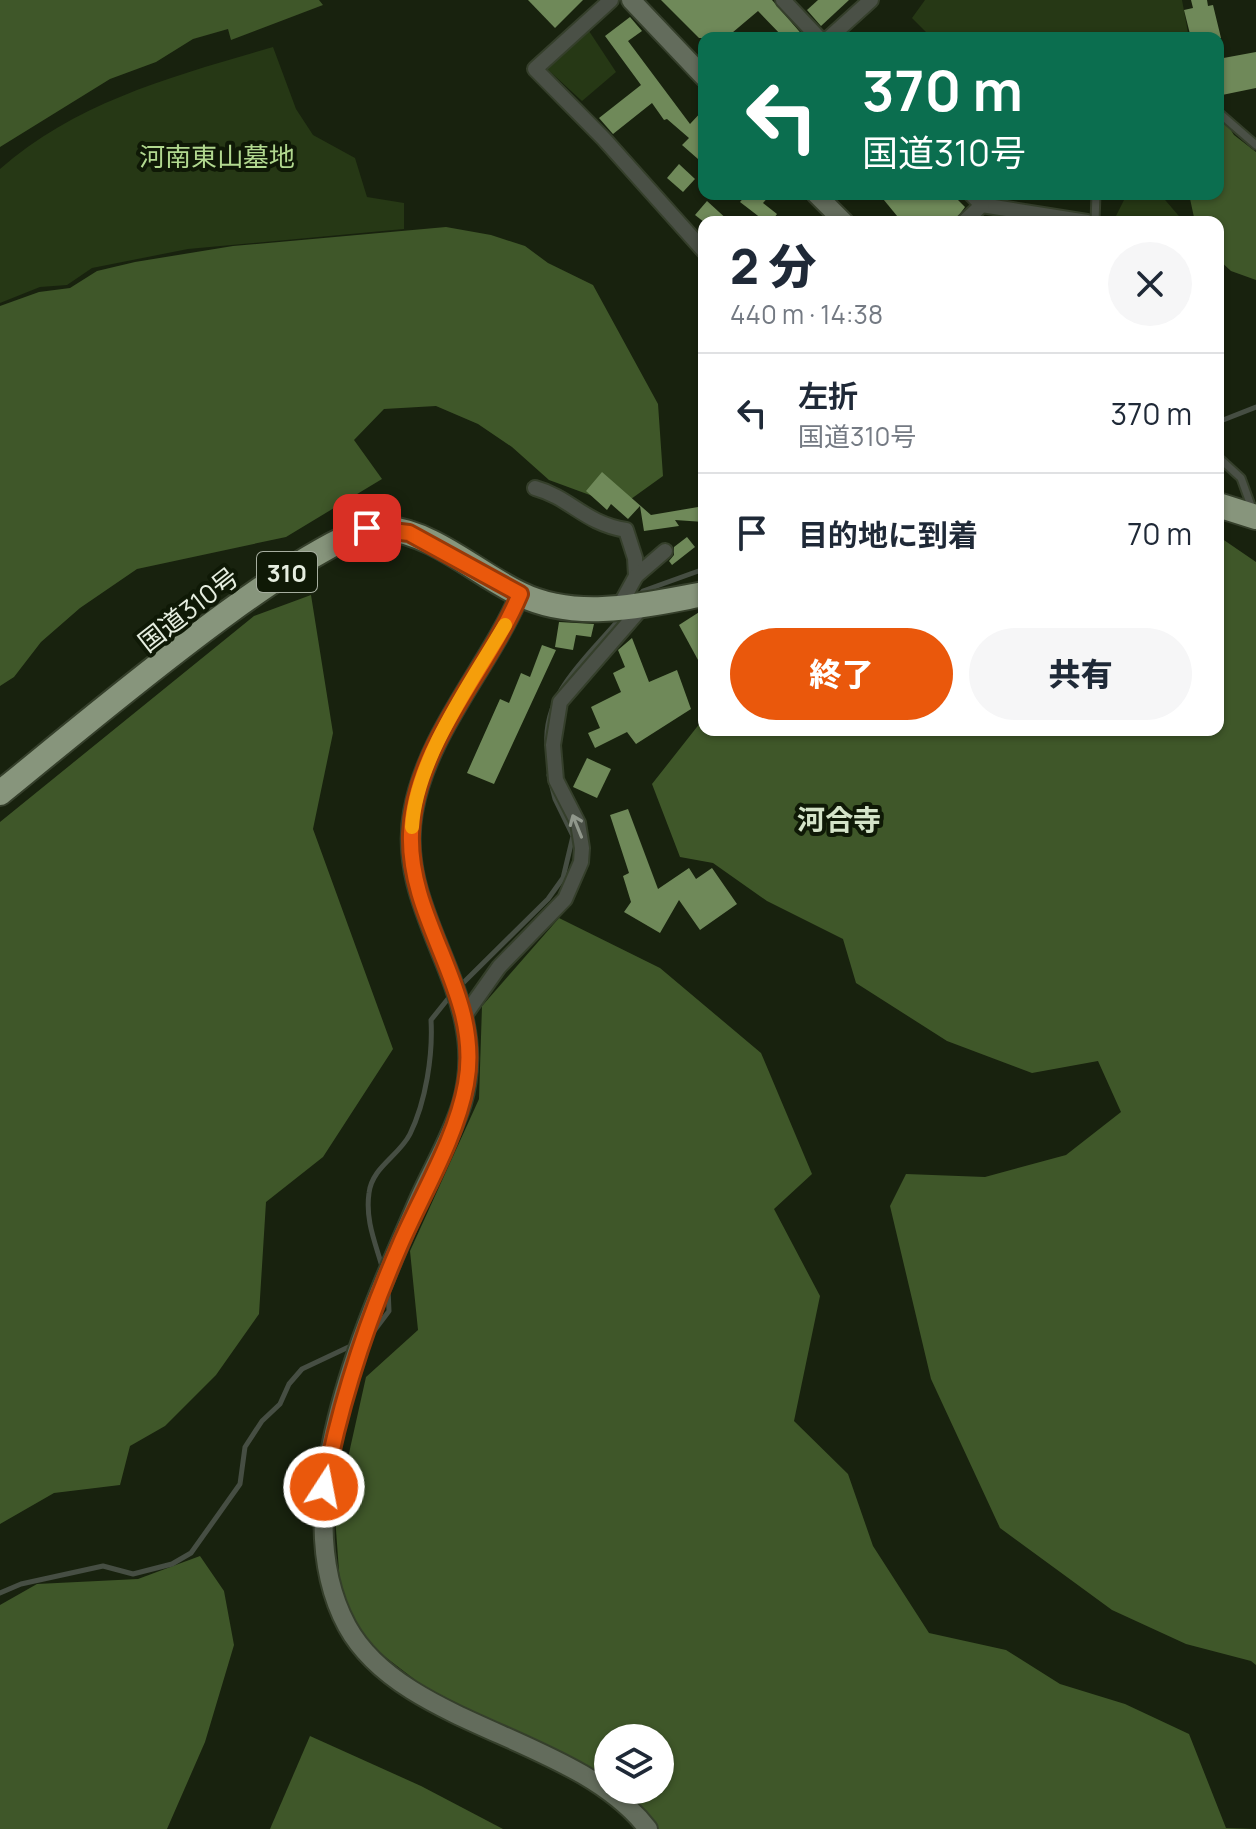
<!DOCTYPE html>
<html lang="ja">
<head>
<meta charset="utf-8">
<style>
	body { margin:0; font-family:Manrope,"Noto Sans JP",sans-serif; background:#f6f6f7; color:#1f2937; height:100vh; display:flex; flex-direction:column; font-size:30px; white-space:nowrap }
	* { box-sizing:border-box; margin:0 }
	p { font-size:26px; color:#747a83 }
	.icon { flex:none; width:44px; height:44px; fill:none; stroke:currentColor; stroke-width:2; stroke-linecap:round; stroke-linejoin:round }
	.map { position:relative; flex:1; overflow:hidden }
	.side { position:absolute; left:698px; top:216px; width:526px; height:520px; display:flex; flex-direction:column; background:#fff; border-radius:16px; box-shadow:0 2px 6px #0004 }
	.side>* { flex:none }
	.guide { position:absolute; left:698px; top:32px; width:526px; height:168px; border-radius:16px; box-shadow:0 2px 6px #0004; background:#0b6e4f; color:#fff; overflow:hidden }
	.fabs { position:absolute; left:594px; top:1724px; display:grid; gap:16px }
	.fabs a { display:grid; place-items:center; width:80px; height:80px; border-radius:50%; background:#fff; box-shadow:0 2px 6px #0004; font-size:40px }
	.pin { position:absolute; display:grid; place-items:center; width:68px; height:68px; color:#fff; margin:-34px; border-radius:16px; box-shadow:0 4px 12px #0006 }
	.me { position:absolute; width:88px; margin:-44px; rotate:11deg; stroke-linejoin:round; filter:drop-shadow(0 0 6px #0008) }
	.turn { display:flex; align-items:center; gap:28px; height:168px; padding:0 32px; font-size:36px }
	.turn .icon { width:104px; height:104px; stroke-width:2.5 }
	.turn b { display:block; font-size:56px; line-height:68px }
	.round { display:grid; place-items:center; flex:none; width:84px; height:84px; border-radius:42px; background:#f6f6f7 }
	.headline { display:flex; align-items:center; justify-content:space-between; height:136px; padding:0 32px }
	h1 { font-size:48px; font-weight:800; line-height:60px }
	.button { display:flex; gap:16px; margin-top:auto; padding:16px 32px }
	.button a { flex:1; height:92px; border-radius:48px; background:#ea580c; color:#fff; font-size:32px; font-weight:800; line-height:92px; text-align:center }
	.button a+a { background:#f6f6f7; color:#1f2937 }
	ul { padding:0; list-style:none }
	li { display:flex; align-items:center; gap:24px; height:120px; padding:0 32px; border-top:2px solid #e0e1e3 }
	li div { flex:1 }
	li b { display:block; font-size:30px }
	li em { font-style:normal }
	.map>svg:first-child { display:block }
	.green { fill:#263815 }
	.forest { fill:#3f5729 }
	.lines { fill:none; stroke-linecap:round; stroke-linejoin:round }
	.stream { stroke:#464e43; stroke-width:5 }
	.building { fill:#6f8959 }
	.lane-casing { stroke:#353f2b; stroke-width:11 }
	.street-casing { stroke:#353f2b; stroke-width:18 }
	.secondary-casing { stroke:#353f2b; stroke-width:22 }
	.highway-casing { stroke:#353f2b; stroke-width:28 }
	.lane { stroke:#4a5046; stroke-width:7 }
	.street { stroke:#4a5046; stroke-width:14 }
	.secondary { stroke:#636c5c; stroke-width:18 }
	.highway { stroke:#87957c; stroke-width:24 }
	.oneway { stroke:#90978b }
	.route-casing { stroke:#983908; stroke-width:20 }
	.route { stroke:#ea580c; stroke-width:14 }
	.slow { stroke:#f59e0b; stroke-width:14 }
	.labels { text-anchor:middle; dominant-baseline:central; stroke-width:8; stroke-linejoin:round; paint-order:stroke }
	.shield { fill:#0f1906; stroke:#a6ae9f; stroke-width:2 }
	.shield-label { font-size:24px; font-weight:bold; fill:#e6eee0 }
	.park-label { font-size:26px; fill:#b1d88f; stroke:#0f1906 }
	.street-label { font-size:26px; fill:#e6eee0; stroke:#0f1906 }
	.neighbourhood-label { font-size:28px; font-weight:bold; fill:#d4e3c8; stroke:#0f1906 }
</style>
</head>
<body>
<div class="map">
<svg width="1256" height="1829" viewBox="0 0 1256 1829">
	<rect width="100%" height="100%" fill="#18220e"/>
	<g class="green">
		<path d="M 925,0 L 1182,0 L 1189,38 L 932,38 L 912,18 Z"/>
		<path d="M 589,31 L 616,72 L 582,101 L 545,67 Z"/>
		<path d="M 273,47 L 296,109 L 313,135 L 355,158 L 367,197 L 404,203 L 404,229 L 188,249 L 92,268 L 67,285 L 40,287 L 0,303 L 0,169 C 77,101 177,75 273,47 Z"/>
		<path d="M 1127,194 L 1160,194 L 1184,222 L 1113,222 Z"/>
	</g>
	<g class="forest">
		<path d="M 0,0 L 319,0 L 323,5 L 231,40 L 228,29 L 193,39 L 156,62 L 110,79 L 0,147 Z"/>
		<path d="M 1218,110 L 1234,135 L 1256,152 L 1256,280 L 1231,271 L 1218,259 L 1218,222 L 1195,222 L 1189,194 L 1218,194 Z"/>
		<path d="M 446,227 L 491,235 L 525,246 L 548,263 L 593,285 L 658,404 L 663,476 L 631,499 L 598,498 L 549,480 L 512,447 L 478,424 L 436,406 L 384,409 L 354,440 L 382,479 L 286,537 L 137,569 L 80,608 L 41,642 L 14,677 L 0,686 L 0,306 L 39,292 L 70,288 L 97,271 L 135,262 L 233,246 Z"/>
		<path d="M 1218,536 L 1256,562 L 1256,1665 L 1251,1661 L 1186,1644 L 1112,1610 L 1000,1528 L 931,1379 L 890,1206 L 906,1174 L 985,1177 L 1066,1155 L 1121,1112 L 1098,1061 L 1032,1073 L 947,1041 L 856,983 L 843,939 L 767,901 L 713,863 L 680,857 L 652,784 L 704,718 L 704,730 L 1218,730 Z"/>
		<path d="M 311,595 L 333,733 L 313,829 L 393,1049 L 323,1157 L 266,1202 L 259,1314 L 216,1375 L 165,1426 L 130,1446 L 120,1485 L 54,1493 L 0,1524 L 0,822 L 254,616 Z"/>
		<path d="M 559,918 L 660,968 L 761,1053 L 812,1174 L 774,1209 L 820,1296 L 794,1421 L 848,1474 L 873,1546 L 929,1633 L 1006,1650 L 1060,1684 L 1125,1704 L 1189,1734 L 1226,1828 L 1256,1829 L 658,1829 L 649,1815 L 620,1790 L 660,1790 L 660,1738 L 608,1738 L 608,1780 L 423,1686 L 371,1646 L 341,1599 L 335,1516 L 366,1377 L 418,1330 L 410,1251 L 479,1099 L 482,1006 Z"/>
		<path d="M 200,1556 L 224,1591 L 234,1645 L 205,1742 L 167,1829 L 0,1829 L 0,1605 L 37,1584 L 138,1579 Z"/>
		<path d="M 310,1736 L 421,1786 L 503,1829 L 270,1829 Z"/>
	</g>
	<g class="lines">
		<g class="stream">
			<path d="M 1218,422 L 1256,407"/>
			<path d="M 638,597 L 643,591 L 704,569"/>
			<path d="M 547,745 C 543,692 589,656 621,617"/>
			<path d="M 458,988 L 548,899 L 563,878 L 573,836 L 555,799 L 549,775"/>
			<path d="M 383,1270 C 376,1244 365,1221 369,1193 C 372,1167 399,1156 410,1134 C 426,1101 433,1055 431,1020 L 451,995"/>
			<path d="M 371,1335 L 389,1311 L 388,1288"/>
			<path d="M 0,1593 L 21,1584 L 103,1566 L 133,1574 L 172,1564 L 191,1553 L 240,1484 L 245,1447 L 262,1421 L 280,1404 L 289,1384 L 302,1369 L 355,1344"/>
		</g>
	</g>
	<g class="building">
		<path d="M 528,0 L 583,0 L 555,28 Z"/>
		<path d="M 661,0 L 772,0 L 805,38 L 784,38 L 758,11 L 726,38 L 699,38 Z"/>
		<path d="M 818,0 L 849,0 L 821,26 L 807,10 Z"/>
		<path d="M 1191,0 L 1207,0 L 1208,6 L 1213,5 L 1221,38 L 1191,38 L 1184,10 L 1193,8 Z"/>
		<path d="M 630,17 L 642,31 L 628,41 L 690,124 L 704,109 L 704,152 L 698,159 L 682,145 L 689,138 L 667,119 L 664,120 L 652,103 L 613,134 L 599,118 L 641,85 L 605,36 Z"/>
		<path d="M 1256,52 L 1256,88 L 1222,95 L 1218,59 Z"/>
		<path d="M 679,164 L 695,179 L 683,192 L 667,178 Z"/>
		<path d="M 747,194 L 771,194 L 763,203 L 777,214 L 771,222 L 766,222 L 740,202 Z"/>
		<path d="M 879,194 L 952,194 L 965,207 L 954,222 L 902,222 Z"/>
		<path d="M 707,201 L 730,222 L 704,222 L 695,215 Z"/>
		<path d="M 602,472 L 651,515 L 704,506 L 704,522 L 675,520 L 679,526 L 644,531 L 640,506 L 628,519 L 611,504 L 607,510 L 586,491 Z"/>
		<path d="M 687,537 L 695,547 L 672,565 L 669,561 L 674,555 L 674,547 Z"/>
		<path d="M 704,609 L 704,671 L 679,625 Z"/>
		<path d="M 559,622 L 594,624 L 591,637 L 576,635 L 573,650 L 555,647 Z"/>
		<path d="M 632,638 L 649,682 L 677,670 L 691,709 L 636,744 L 627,732 L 595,748 L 588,733 L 600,728 L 591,707 L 621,692 L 613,673 L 625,667 L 618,650 Z"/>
		<path d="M 542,645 L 556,650 L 494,784 L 467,773 L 500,699 L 509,703 L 521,673 L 530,677 Z"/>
		<path d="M 587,758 L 611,769 L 597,798 L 573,787 Z"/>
		<path d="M 628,809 L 658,889 L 689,868 L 696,879 L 712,868 L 737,904 L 700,930 L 679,900 L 660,933 L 624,912 L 631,902 L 623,876 L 629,873 L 610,815 Z"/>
	</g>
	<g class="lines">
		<defs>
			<g id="lane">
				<path d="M 1218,112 L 1256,145"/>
				<path d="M 1095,222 L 1096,194"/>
				<path d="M 1218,457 L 1241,478 L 1253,511"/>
			</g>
			<g id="street">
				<path d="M 611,0 L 535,69 L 604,139 L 704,251"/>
				<path d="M 783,0 L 819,38"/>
				<path d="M 829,38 L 871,0"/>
				<path d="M 971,194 L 982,205 L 1087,222"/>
				<path d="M 964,222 L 982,205"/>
				<path d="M 535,488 C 571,498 584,523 626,530 L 635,558 L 636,576"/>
				<path d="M 619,607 L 636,576 L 665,551"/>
				<path d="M 465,1015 L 499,967 L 565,899 L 581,862 L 582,848 L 578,823 L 556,780 L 553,745 L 560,702 L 644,605"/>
			</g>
			<g id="secondary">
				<path d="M 631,0 L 704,77"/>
				<path d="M 816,194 L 844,222"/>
				<path d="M 520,594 C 489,667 427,732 413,812 C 394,918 494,993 462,1103 C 452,1136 434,1166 420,1197 C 369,1314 281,1504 347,1626 C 402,1727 577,1736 648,1829"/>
			</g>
			<g id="highway">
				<path d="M 1218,505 L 1256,517"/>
				<path d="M 0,793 C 62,744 320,521 385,528 C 435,533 476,573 520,594 C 577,622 645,605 704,594"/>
			</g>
		</defs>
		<use href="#lane" class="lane-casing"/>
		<use href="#street" class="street-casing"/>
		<use href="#secondary" class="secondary-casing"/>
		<use href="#highway" class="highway-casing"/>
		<use href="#lane" class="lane"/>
		<use href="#street" class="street"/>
		<use href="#secondary" class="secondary"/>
		<use href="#highway" class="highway"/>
	</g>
	<defs><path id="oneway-shaft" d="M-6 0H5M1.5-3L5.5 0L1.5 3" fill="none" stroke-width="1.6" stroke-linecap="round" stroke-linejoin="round" transform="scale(2)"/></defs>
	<use class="oneway" href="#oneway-shaft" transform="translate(577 826) rotate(-112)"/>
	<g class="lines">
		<defs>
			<path id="route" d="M 324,1487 C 340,1404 366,1323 400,1245 C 422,1194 456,1139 466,1084 C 483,994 408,923 411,834 C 414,745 487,673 520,594 L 409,533 L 367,528"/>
		</defs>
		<use href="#route" class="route-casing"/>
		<use href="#route" class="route"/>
		<path class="slow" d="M 412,827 C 416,759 471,683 505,625"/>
	</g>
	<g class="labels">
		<rect class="shield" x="257" y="552" width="60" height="40" rx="6"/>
		<g class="shield-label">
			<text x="287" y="572">310</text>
		</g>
		<g class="park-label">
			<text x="217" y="156">河南東山墓地</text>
		</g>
		<g class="street-label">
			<text transform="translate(188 609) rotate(-38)">国道310号</text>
		</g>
		<g class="neighbourhood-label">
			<text x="839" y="819">河合寺</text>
		</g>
	</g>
</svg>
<div class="fabs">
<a><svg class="icon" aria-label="layers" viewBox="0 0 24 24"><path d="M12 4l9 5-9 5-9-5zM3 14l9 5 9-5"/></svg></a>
</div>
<div class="pin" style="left:367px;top:528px;background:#d93025"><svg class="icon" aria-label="arrive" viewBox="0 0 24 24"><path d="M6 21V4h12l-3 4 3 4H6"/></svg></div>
<svg class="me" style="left:324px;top:1487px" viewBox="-20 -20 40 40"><circle r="17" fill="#ea580c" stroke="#fff" stroke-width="3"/><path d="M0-11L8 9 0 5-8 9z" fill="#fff"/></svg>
<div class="guide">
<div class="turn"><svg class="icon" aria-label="left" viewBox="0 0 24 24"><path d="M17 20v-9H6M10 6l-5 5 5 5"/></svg><div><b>370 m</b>国道310号</div></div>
</div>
<section class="side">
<div class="headline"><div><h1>2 分</h1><p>440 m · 14:38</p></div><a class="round"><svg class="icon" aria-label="close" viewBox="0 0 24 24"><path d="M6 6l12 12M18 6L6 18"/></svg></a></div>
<ul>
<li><svg class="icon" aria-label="left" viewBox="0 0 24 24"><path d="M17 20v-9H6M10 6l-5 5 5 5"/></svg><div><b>左折</b><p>国道310号</p></div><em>370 m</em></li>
<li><svg class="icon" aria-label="arrive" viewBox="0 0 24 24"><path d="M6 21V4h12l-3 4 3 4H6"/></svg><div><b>目的地に到着</b></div><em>70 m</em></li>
</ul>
<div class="button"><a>終了</a><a>共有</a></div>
</section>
</div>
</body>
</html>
